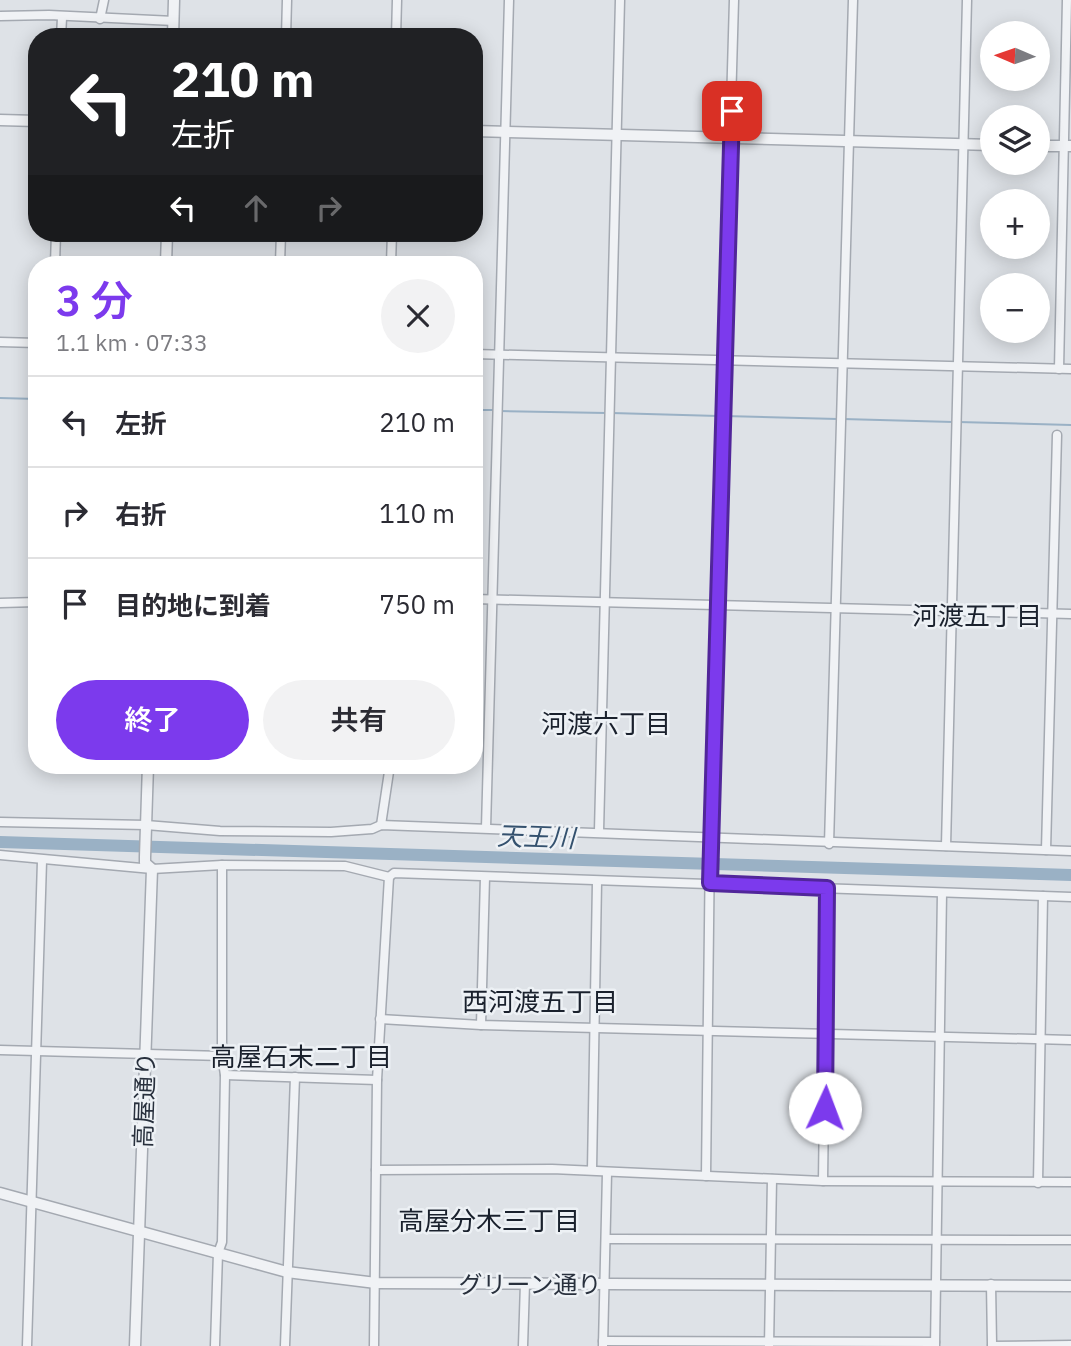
<!DOCTYPE html>
<html lang="ja">
<head>
<meta charset="utf-8">
<style>
	body { margin:0; font-family:"IBM Plex Sans","Noto Sans JP",sans-serif; background:#f2f2f3; color:#2b2b33; height:100vh; display:flex; flex-direction:column; font-size:26px; white-space:nowrap }
	* { box-sizing:border-box; margin:0 }
	p { font-size:23px; color:#7c7c81 }
	.icon { flex:none; width:38px; height:38px; fill:none; stroke:currentColor; stroke-width:2; stroke-linecap:round; stroke-linejoin:round }
	.map { position:relative; flex:1; overflow:hidden }
	.side { position:absolute; left:28px; top:256px; width:455px; height:518px; display:flex; flex-direction:column; background:#fff; border-radius:28px; box-shadow:0 4px 18px #0003 }
	.side>* { flex:none }
	.top-card { position:absolute; left:28px; top:28px; width:455px; height:214px; border-radius:28px; box-shadow:0 4px 18px #0003; background:#202124; color:#fff; overflow:hidden }
	.needle { width:46px; rotate:272deg }
	.fabs { position:absolute; left:980px; top:21px; display:grid; gap:14px }
	.fabs a { display:grid; place-items:center; width:70px; height:70px; border-radius:50%; background:#fff; box-shadow:0 4px 18px #0003; font-size:35px }
	.pin { position:absolute; display:grid; place-items:center; width:60px; height:60px; color:#fff; margin:-30px; border-radius:14px; box-shadow:0 4px 10px #0006 }
	.me { position:absolute; width:77px; margin:-38px; rotate:2deg; stroke-linejoin:round; filter:drop-shadow(0 0 5px #0008) }
	.turn { display:flex; align-items:center; gap:24px; height:147px; padding:0 28px; font-size:32px }
	.turn .icon { width:91px; height:91px; stroke-width:2.5 }
	.turn b { display:block; font-size:49px; line-height:60px }
	.lanes { display:flex; align-items:center; height:66px; padding:0 28px; background:#0003; justify-content:center; gap:35px; direction:ltr }
	.lanes .off { opacity:.35 }
	.round { display:grid; place-items:center; flex:none; width:74px; height:74px; border-radius:37px; background:#f2f2f3 }
	.head { display:flex; align-items:center; justify-content:space-between; height:119px; padding:0 28px }
	h1 { font-size:42px; font-weight:600; line-height:52px; color:#7c3aed }
	.cta { display:flex; gap:14px; margin-top:auto; padding:14px 28px }
	.cta a { flex:1; height:80px; border-radius:42px; background:#7c3aed; color:#fff; font-size:28px; font-weight:600; line-height:80px; text-align:center }
	.cta a+a { background:#f2f2f3; color:#2b2b33 }
	ul { padding:0; list-style:none }
	li { display:flex; align-items:center; gap:21px; height:91px; padding:0 28px; border-top:2px solid #e1e1e2 }
	li div { flex:1 }
	li b { display:block; font-size:26px }
	li em { font-style:normal }
	.map>svg:first-child { display:block }
	.lines { fill:none; stroke-linecap:round; stroke-linejoin:round }
	.stream { stroke:#9ab1c5; stroke-width:2 }
	.river { stroke:#9ab1c5; stroke-width:12 }
	.minor-casing { stroke:#a4a9b1; stroke-width:11 }
	.tertiary-casing { stroke:#a4a9b1; stroke-width:13 }
	.minor { stroke:#f0f2f5; stroke-width:8 }
	.tertiary { stroke:#f0f2f5; stroke-width:10 }
	.route-casing { stroke:#51269a; stroke-width:18 }
	.route { stroke:#7c3aed; stroke-width:12 }
	.labels { text-anchor:middle; dominant-baseline:central; stroke-width:5; stroke-linejoin:round; paint-order:stroke }
	.street-label { font-size:24px; fill:#28303d; stroke:#edf1f5 }
	.neighbourhood-label { font-size:26px; fill:#1a212d; stroke:#edf1f5 }
	.water-label { font-size:26px; font-style:italic; fill:#34516e; stroke:#edf1f5 }
</style>
</head>
<body>
<div class="map">
<svg width="1071" height="1346" viewBox="0 0 1071 1346">
	<rect width="100%" height="100%" fill="#dee2e7"/>
	<g class="lines">
		<g class="stream">
			<path d="M 0,398 L 37,399"/>
			<path d="M 474,410 L 494,410"/>
			<path d="M 500,411 L 606,413"/>
			<path d="M 612,413 L 718,416"/>
			<path d="M 724,416 L 837,419"/>
			<path d="M 843,419 L 953,422"/>
			<path d="M 958,422 L 1071,425"/>
		</g>
		<path class="river" d="M 0,842 L 1071,875"/>
		<defs>
			<g id="minor">
				<path d="M 0,16 L 49,15 L 174,21"/>
				<path d="M 100,19 L 104,0"/>
				<path d="M 61,37 L 62,18"/>
				<path d="M 286,37 L 287,0"/>
				<path d="M 396,37 L 397,0"/>
				<path d="M 55,264 L 56,233"/>
				<path d="M 280,264 L 281,233"/>
				<path d="M 391,264 L 392,233"/>
				<path d="M 0,342 L 37,343"/>
				<path d="M 474,354 L 1071,369"/>
				<path d="M 1059,369 L 1067,0"/>
				<path d="M 474,599 L 1071,614"/>
				<path d="M 0,603 L 37,602"/>
				<path d="M 0,822 L 146,825 L 220,831 L 331,832 L 372,829 L 381,825 L 1071,851"/>
				<path d="M 381,825 L 390,765"/>
				<path d="M 486,828 L 509,0"/>
				<path d="M 599,831 L 620,0"/>
				<path d="M 829,844 L 853,0"/>
				<path d="M 946,846 L 967,0"/>
				<path d="M 1046,850 L 1057,435"/>
				<path d="M 0,855 L 152,869 L 222,865 L 345,866 L 389,877 L 394,873 L 1071,897"/>
				<path d="M 380,1019 L 481,1025 L 1071,1040"/>
				<path d="M 481,1025 L 485,877"/>
				<path d="M 0,1050 L 222,1056"/>
				<path d="M 225,1075 L 377,1080"/>
				<path d="M 376,1170 L 552,1169 L 823,1181 L 1071,1182"/>
				<path d="M 592,1170 L 597,882"/>
				<path d="M 706,1176 L 710,843 L 734,0"/>
				<path d="M 823,1181 L 827,888"/>
				<path d="M 1038,1183 L 1043,896"/>
				<path d="M 606,1239 L 1071,1240"/>
				<path d="M 991,1284 L 992,1344"/>
				<path d="M 603,1341 L 935,1342"/>
				<path d="M 27,1346 L 42,861"/>
				<path d="M 215,1346 L 218,1253 L 222,1242 L 225,1075 L 222,1056 L 222,865"/>
				<path d="M 285,1346 L 295,1077"/>
				<path d="M 374,1346 L 377,1080 L 389,877"/>
				<path d="M 523,1346 L 525,1283"/>
				<path d="M 603,1346 L 607,1173"/>
				<path d="M 769,1346 L 772,1179"/>
				<path d="M 935,1346 L 942,893"/>
				<path d="M 992,1346 L 1071,1345"/>
			</g>
			<g id="tertiary">
				<path d="M 173,37 L 174,0"/>
				<path d="M 0,120 L 37,121"/>
				<path d="M 474,131 L 992,145"/>
				<path d="M 1038,146 L 1071,146"/>
				<path d="M 166,264 L 167,233"/>
				<path d="M 0,1193 L 287,1272 L 376,1283 L 1071,1286"/>
				<path d="M 135,1346 L 152,869 L 145,863 L 145,857 L 148,765"/>
			</g>
		</defs>
		<use href="#minor" class="minor-casing"/>
		<use href="#tertiary" class="tertiary-casing"/>
		<use href="#minor" class="minor"/>
		<use href="#tertiary" class="tertiary"/>
	</g>
	<g class="lines">
		<defs>
			<path id="route" d="M 732,111 L 710,883 L 827,888 L 825,1108"/>
		</defs>
		<use href="#route" class="route-casing"/>
		<use href="#route" class="route"/>
	</g>
	<g class="labels">
		<g class="street-label">
			<text transform="translate(144 1100) rotate(-88)">高屋通り</text>
			<text x="530" y="1284">グリーン通り</text>
		</g>
		<g class="neighbourhood-label">
			<text x="977" y="615">河渡五丁目</text>
			<text x="606" y="723">河渡六丁目</text>
			<text x="540" y="1001">西河渡五丁目</text>
			<text x="301" y="1056">高屋石末二丁目</text>
			<text x="489" y="1220">高屋分木三丁目</text>
		</g>
		<g class="water-label">
			<text transform="translate(536 836) rotate(2)">天王川</text>
		</g>
	</g>
</svg>
<div class="fabs">
<a><svg class="needle" viewBox="-14 -14 28 28"><path d="M0-13l5 13h-10z" fill="#e53935"/><path d="M0 13l5-13h-10z" fill="#7c7c81"/></svg></a>
<a><svg class="icon" aria-label="layers" viewBox="0 0 24 24"><path d="M12 4l9 5-9 5-9-5zM3 14l9 5 9-5"/></svg></a>
<a>+</a>
<a>−</a>
</div>
<div class="pin" style="left:732px;top:111px;background:#d93025"><svg class="icon" aria-label="arrive" viewBox="0 0 24 24"><path d="M6 21V4h12l-3 4 3 4H6"/></svg></div>
<svg class="me" style="left:825px;top:1108px" viewBox="-20 -20 40 40"><circle r="19" fill="#fff"/><path d="M0-13L10 11 0 6-10 11z" fill="#7c3aed"/></svg>
<div class="top-card">
<div class="turn"><svg class="icon" aria-label="left" viewBox="0 0 24 24"><path d="M17 20v-9H6M10 6l-5 5 5 5"/></svg><div><b>210 m</b>左折</div></div>
<div class="lanes"><svg class="icon" aria-label="left" viewBox="0 0 24 24"><path d="M17 20v-9H6M10 6l-5 5 5 5"/></svg><svg class="icon off" aria-label="ahead" viewBox="0 0 24 24"><path d="M12 20V5M6 11l6-6 6 6"/></svg><svg class="icon off" aria-label="right" viewBox="0 0 24 24"><path d="M7 20v-9h11M14 6l5 5-5 5"/></svg></div>
</div>
<section class="side">
<div class="head"><div><h1>3 分</h1><p>1.1 km · 07:33</p></div><a class="round"><svg class="icon" aria-label="close" viewBox="0 0 24 24"><path d="M6 6l12 12M18 6L6 18"/></svg></a></div>
<ul>
<li><svg class="icon" aria-label="left" viewBox="0 0 24 24"><path d="M17 20v-9H6M10 6l-5 5 5 5"/></svg><div><b>左折</b></div><em>210 m</em></li>
<li><svg class="icon" aria-label="right" viewBox="0 0 24 24"><path d="M7 20v-9h11M14 6l5 5-5 5"/></svg><div><b>右折</b></div><em>110 m</em></li>
<li><svg class="icon" aria-label="arrive" viewBox="0 0 24 24"><path d="M6 21V4h12l-3 4 3 4H6"/></svg><div><b>目的地に到着</b></div><em>750 m</em></li>
</ul>
<div class="cta"><a>終了</a><a>共有</a></div>
</section>
</div>
</body>
</html>
